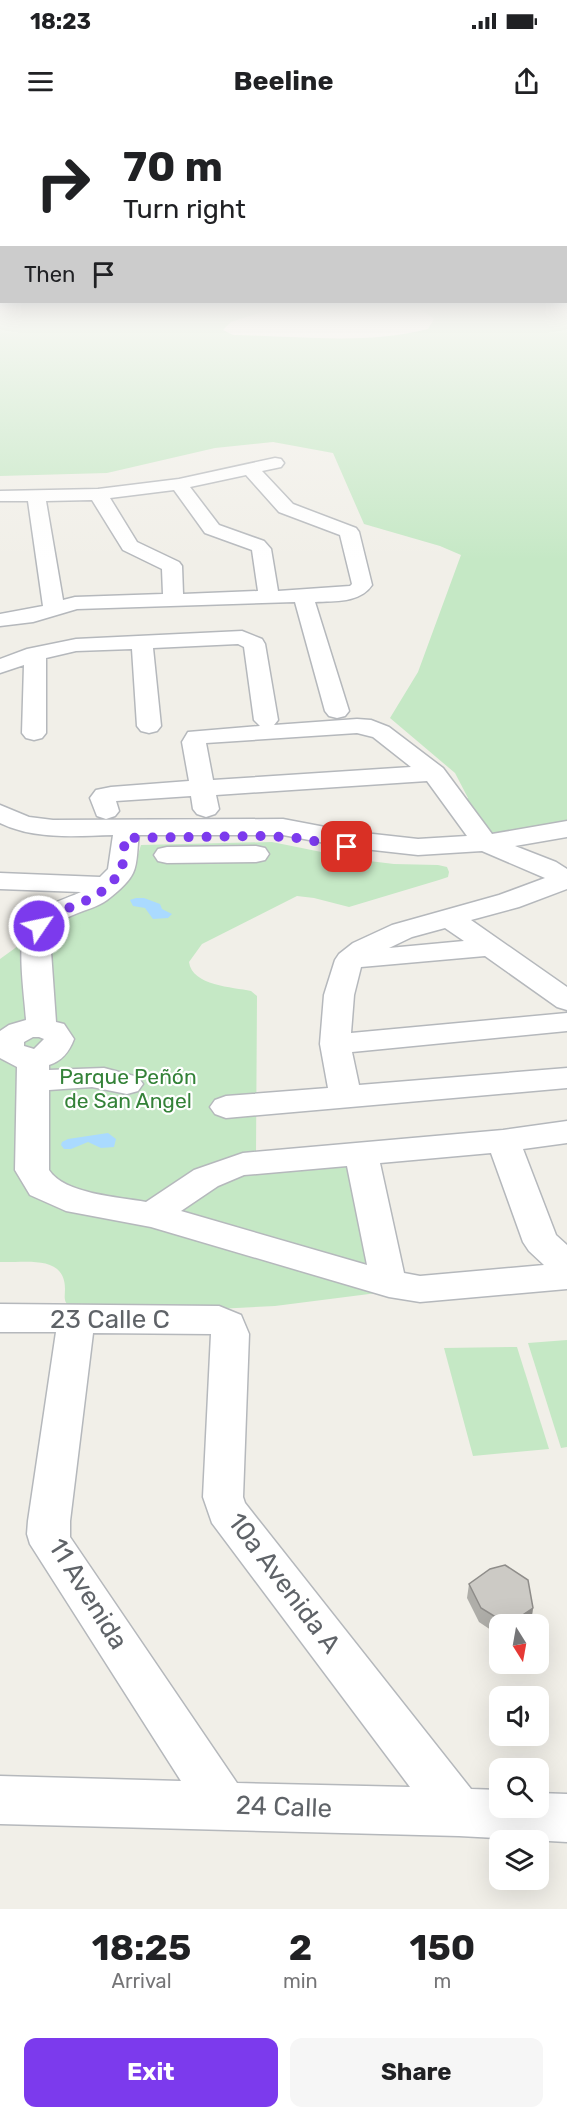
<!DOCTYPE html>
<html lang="en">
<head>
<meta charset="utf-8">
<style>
	body { margin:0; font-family:Rubik,sans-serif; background:#f6f6f6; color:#202124; height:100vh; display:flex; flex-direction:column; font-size:22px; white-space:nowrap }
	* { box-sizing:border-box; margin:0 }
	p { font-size:20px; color:#757577 }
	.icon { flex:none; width:33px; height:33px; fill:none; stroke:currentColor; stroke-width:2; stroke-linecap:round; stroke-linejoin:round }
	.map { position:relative; height:1789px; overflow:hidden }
	.panel { display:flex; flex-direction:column; background:#fff; flex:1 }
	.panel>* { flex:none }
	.top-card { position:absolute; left:0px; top:0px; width:567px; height:183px; box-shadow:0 6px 24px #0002; background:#fff; color:#202124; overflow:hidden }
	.needle { width:39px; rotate:169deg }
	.fabs { position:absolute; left:489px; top:1494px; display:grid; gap:12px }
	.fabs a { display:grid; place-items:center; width:60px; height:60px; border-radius:12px; background:#fff; box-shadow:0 6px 24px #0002; font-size:30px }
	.pin { position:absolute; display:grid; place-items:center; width:51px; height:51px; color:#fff; margin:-26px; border-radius:12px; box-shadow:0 3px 9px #0006 }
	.me { position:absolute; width:66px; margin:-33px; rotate:56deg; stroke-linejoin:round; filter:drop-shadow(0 0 4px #0008) }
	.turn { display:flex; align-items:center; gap:21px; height:126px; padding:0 24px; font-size:27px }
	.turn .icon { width:78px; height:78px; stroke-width:2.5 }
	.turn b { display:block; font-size:42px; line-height:51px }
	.then { display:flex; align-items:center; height:57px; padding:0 24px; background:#0003; gap:12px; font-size:22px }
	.eta { display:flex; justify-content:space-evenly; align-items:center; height:102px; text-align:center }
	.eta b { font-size:36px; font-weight:700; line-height:42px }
	.cta { display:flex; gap:12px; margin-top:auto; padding:12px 24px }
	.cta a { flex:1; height:69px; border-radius:12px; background:#7c3aed; color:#fff; font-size:24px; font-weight:700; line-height:69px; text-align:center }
	.cta a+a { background:#f6f6f6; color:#202124 }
	.status { display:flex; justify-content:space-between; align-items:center; height:42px; padding:0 30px; background:#fff; direction:ltr }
	.status svg { height:16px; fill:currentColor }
	header { display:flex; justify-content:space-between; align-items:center; height:78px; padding:0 24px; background:#fff; font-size:27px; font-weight:700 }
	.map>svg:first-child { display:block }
	.green { fill:#c5e8c5 }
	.water { fill:#aadaff }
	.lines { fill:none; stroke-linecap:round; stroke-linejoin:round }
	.minor-casing { stroke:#b5b8bc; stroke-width:3 }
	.minor { fill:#fff; fill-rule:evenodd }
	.wall { fill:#afaea9 }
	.shaded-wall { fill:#8f8d8a }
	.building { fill:#cccac5; stroke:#8f8d8a; stroke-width:1.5 }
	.route { stroke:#7c3aed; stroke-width:10; stroke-dasharray:0 18 }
	.labels { text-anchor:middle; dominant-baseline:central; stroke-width:4.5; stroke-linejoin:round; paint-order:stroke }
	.park-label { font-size:21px; fill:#348238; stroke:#fff }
	.near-street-label { font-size:26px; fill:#5f6368; stroke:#fff }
</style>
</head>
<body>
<div class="status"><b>18:23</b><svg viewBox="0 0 49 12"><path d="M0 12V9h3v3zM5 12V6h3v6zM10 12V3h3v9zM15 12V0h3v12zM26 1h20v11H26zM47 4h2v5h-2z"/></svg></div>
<header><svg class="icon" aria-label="menu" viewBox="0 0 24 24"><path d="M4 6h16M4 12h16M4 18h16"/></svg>Beeline<svg class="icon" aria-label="share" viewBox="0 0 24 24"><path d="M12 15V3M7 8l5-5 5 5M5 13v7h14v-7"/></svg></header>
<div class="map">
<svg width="567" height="1789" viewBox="0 0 567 1789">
	<rect width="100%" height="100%" fill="#f1efe8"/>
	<g class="green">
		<path d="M 0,190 L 268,190 L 231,202 L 223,210 L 233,215 C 297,216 366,225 428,209 L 434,199 L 422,190 L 567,190 L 567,708 L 491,721 L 465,680 L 468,678 L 455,653 L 390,598 L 418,552 L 461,435 L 440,426 L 364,404 L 333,333 L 273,322 L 215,328 L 107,353 L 0,356 Z"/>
		<path d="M 272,722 L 361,740 L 394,744 L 438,745 L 447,747 L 449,752 L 448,757 L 439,760 L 349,787 L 314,778 L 297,776 L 202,824 L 189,842 C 192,866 233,867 251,871 L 257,876 L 256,1034 L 349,1033 L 377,1173 L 275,1186 L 217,1189 L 69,1186 C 63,1181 65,1176 65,1169 C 65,1134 25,1143 0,1142 L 0,839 L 47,805 L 120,769 L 131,756 L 141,725 Z"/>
		<path d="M 567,1220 L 567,1327 L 561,1328 L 528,1223 Z"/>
		<path d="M 517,1227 L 549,1329 L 473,1336 L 444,1228 Z"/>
	</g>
	<g class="water">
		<path d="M 136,778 L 144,778 L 160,784 L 162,789 L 172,794 L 168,798 L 153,799 L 145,788 L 133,786 L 130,780 Z"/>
		<path d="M 108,1013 L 116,1019 L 114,1027 L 101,1028 L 88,1022 L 71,1029 L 64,1029 L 61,1025 L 62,1022 L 68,1019 Z"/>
	</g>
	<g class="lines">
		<defs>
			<g id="minor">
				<path d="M 275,338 L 281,339 L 284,343 L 281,347 L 262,351 L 293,384 L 356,408 L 359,412 L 372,465 C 360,483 335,481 315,482 L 349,591 L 345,596 L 337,598 L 329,596 L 325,591 L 295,482 L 77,489 L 33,502 L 0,506 L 0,494 L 43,486 L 28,381 L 0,381 L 0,371 L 98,369 L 179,359 ZM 246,355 L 279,392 L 340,415 L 352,464 L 350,466 L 278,471 L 271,429 L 264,421 L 219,405 L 190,367 ZM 174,370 L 205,413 L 252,430 L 258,471 L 183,474 L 182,446 L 179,442 L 137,422 L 110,378 ZM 92,380 L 123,430 L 162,449 L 163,474 L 75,477 L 63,480 L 46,381 Z"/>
				<path d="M 242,511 L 262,519 L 265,524 L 278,600 L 274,605 L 357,599 L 371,600 L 389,607 L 443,648 L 492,714 L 567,701 L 567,717 L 515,726 L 556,742 L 567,749 L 567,769 L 519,787 L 471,800 L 567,867 L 567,890 L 557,887 L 485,836 L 361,847 L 354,875 L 351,913 L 567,893 L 567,911 L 352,932 L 359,965 L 567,948 L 567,968 L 226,998 L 215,994 L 210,987 L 215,980 L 226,976 L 328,968 L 320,924 L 324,875 L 335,840 L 339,834 L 353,823 L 392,805 L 499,775 L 545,758 L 482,731 L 418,735 L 346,727 L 283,715 L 139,715 C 137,726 138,743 133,753 C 129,762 115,774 107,780 C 90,793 56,793 50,817 L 56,902 L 64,904 L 74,919 C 69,932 62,941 49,945 L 49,950 L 104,948 L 138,957 L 143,964 L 138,971 L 127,974 L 92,967 L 49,970 L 49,1050 C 64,1074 119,1077 146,1082 L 194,1050 L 243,1033 L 503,1010 L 567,1001 L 567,1023 L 523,1029 L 556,1115 L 567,1125 L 567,1169 L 420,1182 L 389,1177 L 151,1107 L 66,1091 L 30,1075 L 15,1050 L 17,947 L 0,938 L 0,911 L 9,905 L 26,900 C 25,879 15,818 28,802 C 40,786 63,780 81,772 L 0,769 L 0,753 L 100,757 L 108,749 L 113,715 C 75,716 35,720 0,703 L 0,685 L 29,697 L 53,700 L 283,699 L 346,711 L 418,719 L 467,716 L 427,661 L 216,675 L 219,689 L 215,694 L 206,697 L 197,694 L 193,689 L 191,676 L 116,681 L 119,691 L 115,696 L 106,699 L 97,696 L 90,678 L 96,670 L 111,667 L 189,661 L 182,622 L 188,612 L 260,606 L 254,600 L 244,527 L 238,524 L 153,528 L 161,606 L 157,611 L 149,613 L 141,611 L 137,606 L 132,529 L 76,531 L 46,538 L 46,613 L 42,618 L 34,620 L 26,618 L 22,613 L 24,545 L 0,553 L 0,539 L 27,529 L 76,519 ZM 357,613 L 373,617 L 411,647 L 213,660 L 206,623 ZM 445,808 L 464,821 L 389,828 L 412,817 ZM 33,917 L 39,917 L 44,919 L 34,929 L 24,926 L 24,922 ZM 491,1033 L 523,1122 L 529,1131 L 544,1145 L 420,1156 L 404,1153 L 380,1043 ZM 347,1046 L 367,1145 L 181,1091 L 218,1066 L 244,1055 Z"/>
				<path d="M 256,726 L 265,728 L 269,734 L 265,740 L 256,742 L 167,743 L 158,741 L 154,735 L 158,729 L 167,727 Z"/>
				<path d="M 0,1184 L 219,1186 L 241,1195 L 249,1214 L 243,1377 L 245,1383 L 471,1669 L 500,1670 L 500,1688 L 538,1688 L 538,1673 L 567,1674 L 567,1722 L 459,1716 L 0,1704 L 0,1656 L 181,1661 L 30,1424 L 27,1414 L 28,1401 L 56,1212 L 0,1212 ZM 93,1213 L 211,1214 L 203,1377 L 212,1403 L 410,1667 L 237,1663 L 70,1417 L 70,1401 Z"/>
			</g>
		</defs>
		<use href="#minor" class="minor-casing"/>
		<use href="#minor" class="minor"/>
	</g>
	<path class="wall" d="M 469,1464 L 533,1488 L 531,1502 L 528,1504 L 500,1504 L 500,1516 L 479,1502 L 467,1478 Z"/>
	<path class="shaded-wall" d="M 533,1488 L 531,1502 L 528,1504 L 509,1504 Z"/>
	<path class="building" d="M 505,1445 L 528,1460 L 533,1488 L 509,1504 L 507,1504 L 481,1488 L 469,1464 L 490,1449 Z"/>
	<linearGradient id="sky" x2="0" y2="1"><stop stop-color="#8fc3f1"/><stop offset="0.43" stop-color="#f9f8f5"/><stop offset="1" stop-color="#f9f8f5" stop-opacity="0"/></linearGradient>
	<rect width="567" height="440" fill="url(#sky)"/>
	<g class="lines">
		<path class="route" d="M 39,806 L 52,795 L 97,776 L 113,761 L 122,751 L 125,718 L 266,716 L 297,718 L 347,727"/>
	</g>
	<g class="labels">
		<g class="park-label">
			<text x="128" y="956">Parque Peñón<tspan x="128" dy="24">de San Angel</tspan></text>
		</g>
		<g class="near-street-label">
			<text x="110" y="1199">23 Calle C</text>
			<text transform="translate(284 1463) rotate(53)">10a Avenida A</text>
			<text transform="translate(88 1474) rotate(58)">11 Avenida</text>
			<text transform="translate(284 1687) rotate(2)">24 Calle</text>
		</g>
	</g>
</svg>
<div class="fabs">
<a><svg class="needle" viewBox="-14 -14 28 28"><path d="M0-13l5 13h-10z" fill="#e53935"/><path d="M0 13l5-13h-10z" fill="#757577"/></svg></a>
<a><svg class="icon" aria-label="sound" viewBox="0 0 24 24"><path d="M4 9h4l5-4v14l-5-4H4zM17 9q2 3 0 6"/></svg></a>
<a><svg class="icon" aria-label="search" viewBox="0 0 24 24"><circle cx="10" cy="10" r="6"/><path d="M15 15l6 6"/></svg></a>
<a><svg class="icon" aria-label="layers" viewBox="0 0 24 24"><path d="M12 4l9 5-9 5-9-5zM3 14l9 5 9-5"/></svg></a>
</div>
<div class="pin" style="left:347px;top:727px;background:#d93025"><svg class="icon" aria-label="arrive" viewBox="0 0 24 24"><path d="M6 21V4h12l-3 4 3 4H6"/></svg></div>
<svg class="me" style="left:39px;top:806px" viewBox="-20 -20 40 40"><circle r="17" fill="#7c3aed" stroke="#fff" stroke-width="3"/><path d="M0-11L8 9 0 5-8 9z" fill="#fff"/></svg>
<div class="top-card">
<div class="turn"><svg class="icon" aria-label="right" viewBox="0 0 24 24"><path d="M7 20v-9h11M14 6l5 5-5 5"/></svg><div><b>70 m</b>Turn right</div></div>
<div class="then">Then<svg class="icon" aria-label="arrive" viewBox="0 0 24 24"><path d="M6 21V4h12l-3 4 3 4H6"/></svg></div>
</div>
</div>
<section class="panel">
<div class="eta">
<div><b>18:25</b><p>Arrival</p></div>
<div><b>2</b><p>min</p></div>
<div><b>150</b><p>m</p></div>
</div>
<div class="cta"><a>Exit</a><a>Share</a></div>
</section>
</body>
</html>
